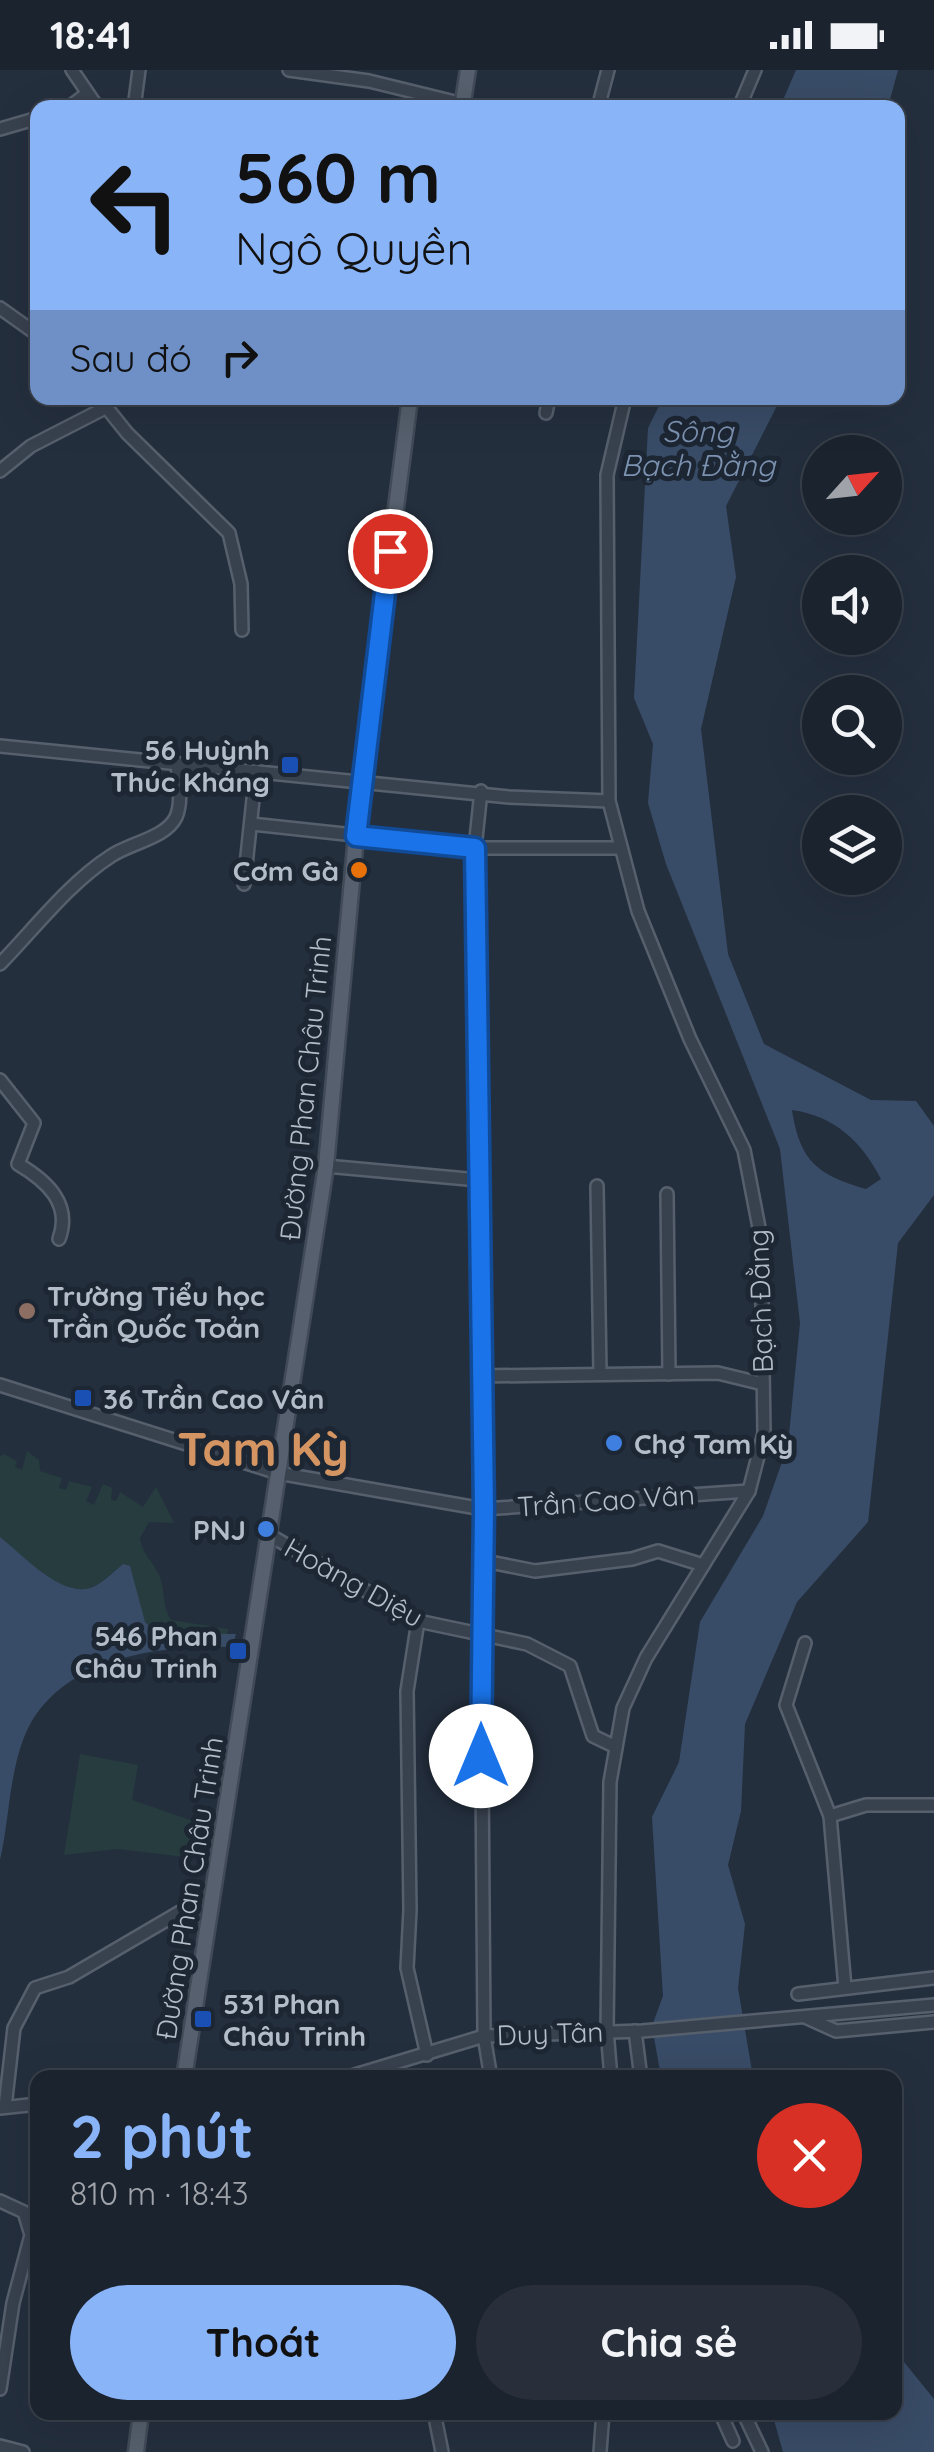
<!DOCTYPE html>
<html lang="vi">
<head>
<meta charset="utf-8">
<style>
	body { margin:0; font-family:Quicksand,sans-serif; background:#282f3a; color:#f1f3f6; height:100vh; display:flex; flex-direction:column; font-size:38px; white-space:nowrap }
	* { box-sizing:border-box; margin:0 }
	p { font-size:32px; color:#a0a4aa }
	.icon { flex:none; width:55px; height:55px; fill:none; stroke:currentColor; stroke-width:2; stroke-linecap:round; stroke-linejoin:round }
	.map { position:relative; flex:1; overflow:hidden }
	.details { position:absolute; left:30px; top:2000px; width:872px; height:350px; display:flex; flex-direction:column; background:#1b232e; border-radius:20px; box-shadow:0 10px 40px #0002,0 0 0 2px #39404a }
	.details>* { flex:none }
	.banner { position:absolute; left:30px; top:30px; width:875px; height:305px; border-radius:20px; box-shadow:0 10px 40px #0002,0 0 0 2px #39404a; background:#8ab4f8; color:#111; overflow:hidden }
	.needle { width:65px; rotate:63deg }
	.tools { position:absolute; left:802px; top:365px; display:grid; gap:20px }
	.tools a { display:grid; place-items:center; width:100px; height:100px; border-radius:50%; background:#1b232e; box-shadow:0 10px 40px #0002,0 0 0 2px #39404a; font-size:50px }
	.pin { position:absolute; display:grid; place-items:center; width:85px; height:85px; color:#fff; margin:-42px; border:5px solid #fff; border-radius:50%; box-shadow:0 2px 10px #0007 }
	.me { position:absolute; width:110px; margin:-55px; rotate:0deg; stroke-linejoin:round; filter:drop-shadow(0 0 8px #0008) }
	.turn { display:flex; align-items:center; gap:35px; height:210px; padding:0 40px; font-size:45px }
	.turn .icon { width:130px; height:130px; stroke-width:2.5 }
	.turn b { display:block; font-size:70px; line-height:85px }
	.then { display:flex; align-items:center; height:95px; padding:0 40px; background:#0003; gap:20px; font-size:38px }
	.round { display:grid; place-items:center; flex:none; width:105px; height:105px; border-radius:52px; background:#282f3a }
	.summary { display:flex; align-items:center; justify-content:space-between; height:170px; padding:0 40px }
	h1 { font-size:60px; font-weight:700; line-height:75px; color:#8ab4f8 }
	.cta { display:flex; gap:20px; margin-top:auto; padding:20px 40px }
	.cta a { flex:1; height:115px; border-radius:60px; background:#8ab4f8; color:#111; font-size:40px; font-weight:700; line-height:115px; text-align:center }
	.cta a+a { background:#282f3a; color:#f1f3f6 }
	.status { display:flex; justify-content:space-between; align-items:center; height:70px; padding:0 50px; background:#1b232e; direction:ltr }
	.status svg { height:28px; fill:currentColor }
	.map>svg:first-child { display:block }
	.green { fill:#263c3f }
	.water { fill:#394c67; fill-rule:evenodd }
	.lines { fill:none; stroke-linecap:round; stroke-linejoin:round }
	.minor-casing { stroke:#565f6c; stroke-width:16 }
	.major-casing { stroke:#414a57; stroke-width:19 }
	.minor { stroke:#38414e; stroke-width:11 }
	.major { stroke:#56606e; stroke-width:14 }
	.route-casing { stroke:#114b97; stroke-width:25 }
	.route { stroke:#1a73e8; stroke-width:18 }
	.transit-dot { fill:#1a4fb4; stroke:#1d2633; stroke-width:4 }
	.food-dot { fill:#e8710a; stroke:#1d2633; stroke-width:4 }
	.education-dot { fill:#8d6e63; stroke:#1d2633; stroke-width:4 }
	.shop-dot { fill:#3f7fe0; stroke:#1d2633; stroke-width:4 }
	.labels { text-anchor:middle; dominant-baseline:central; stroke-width:10; stroke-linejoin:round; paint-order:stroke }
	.poi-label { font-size:28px; font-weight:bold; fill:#b4bcc9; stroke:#1d2633; text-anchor:end }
	.street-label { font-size:28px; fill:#b4bcc9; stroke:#1d2633 }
	.water-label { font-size:30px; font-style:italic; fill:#7c92b1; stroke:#1d2633 }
	.town-label { font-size:48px; font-weight:bold; fill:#d59563; stroke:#1d2633 }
</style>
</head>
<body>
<div class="status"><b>18:41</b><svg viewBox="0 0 49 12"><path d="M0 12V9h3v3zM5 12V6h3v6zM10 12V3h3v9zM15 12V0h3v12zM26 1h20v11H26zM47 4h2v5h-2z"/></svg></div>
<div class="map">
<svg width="934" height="2382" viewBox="0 0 934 2382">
	<rect width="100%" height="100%" fill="#242f3e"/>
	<g class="green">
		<path d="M 27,1381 L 39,1390 L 40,1401 L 62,1408 L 59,1418 L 66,1420 L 69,1411 L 92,1417 L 86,1431 L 94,1435 L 103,1414 L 112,1418 L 111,1430 L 116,1431 L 120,1422 L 143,1437 L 156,1417 L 174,1453 L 149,1452 L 140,1468 C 143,1485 151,1489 158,1503 C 166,1518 161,1534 171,1550 L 228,1559 L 227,1565 L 156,1563 L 145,1552 L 123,1494 C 113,1501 102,1514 90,1518 C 60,1527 22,1485 0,1469 L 0,1387 L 4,1384 L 17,1391 L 15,1397 L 22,1400 Z"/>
		<path d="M 80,1684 L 138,1695 L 132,1730 L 199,1753 L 193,1788 L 118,1779 L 64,1785 Z"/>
	</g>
	<g class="water">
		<path d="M 796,0 L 898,0 L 888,37 L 780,37 Z"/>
		<path d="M 663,328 L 781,328 L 726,436 L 736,507 L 701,659 L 728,884 L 764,974 L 871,1030 L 916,1031 L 934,1056 L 934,1125 L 898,1173 L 868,1452 L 797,1532 L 745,1654 L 741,1741 L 728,1795 L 745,1854 L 738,1918 L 753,2007 L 661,2007 L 652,1956 L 663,1926 L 652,1747 L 679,1692 L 700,1552 L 763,1446 L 788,1375 L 800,1253 L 780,1079 L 666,794 L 648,733 L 653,674 L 634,628 L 648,358 ZM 792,1040 C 835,1046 862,1072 881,1109 L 866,1119 C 818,1105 800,1092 792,1040 Z"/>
		<path d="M 0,1467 C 22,1484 60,1527 90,1518 C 102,1514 113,1502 123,1494 L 130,1496 L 145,1552 L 156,1563 L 236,1564 L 232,1577 C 156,1575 54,1588 23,1670 C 9,1708 9,1751 0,1790 Z"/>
		<path d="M 895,2281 L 934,2329 L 934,2382 L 783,2382 L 772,2343 L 895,2342 Z"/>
	</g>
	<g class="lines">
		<defs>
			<g id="minor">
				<path d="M 72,0 L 98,38"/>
				<path d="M 289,0 L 369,11 L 463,34"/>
				<path d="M 68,38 L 85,25"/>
				<path d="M 134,38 L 139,0"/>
				<path d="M 598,38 L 608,0"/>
				<path d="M 739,38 L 755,0"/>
				<path d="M 0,59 L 38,48"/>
				<path d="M 0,238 L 38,265"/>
				<path d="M 99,328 L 127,363 L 229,463 L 241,514 L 242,560"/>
				<path d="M 546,343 L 549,328"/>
				<path d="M 0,401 L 31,376 L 105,338"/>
				<path d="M 0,676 L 509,727 L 609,731"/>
				<path d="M 481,721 L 475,778 L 484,1966 L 491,2008"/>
				<path d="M 251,754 L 475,778 L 619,778"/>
				<path d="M 244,814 L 256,701"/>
				<path d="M 0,894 C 35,858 69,813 111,786 C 130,773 166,768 176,747 C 183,731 178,709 177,693"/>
				<path d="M 0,1010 L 34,1053 L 18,1094 C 47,1111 72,1134 59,1169"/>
				<path d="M 326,1096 L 478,1110"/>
				<path d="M 597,1116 L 600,1304"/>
				<path d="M 667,1124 L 669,1304"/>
				<path d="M 479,1306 L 718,1303 L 763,1314"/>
				<path d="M 0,1315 L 278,1403 L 483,1439 L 749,1421"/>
				<path d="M 271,1466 L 418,1551 L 527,1574 L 570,1596 L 593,1666 L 616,1677"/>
				<path d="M 480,1490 L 535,1501 L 632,1489 L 658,1481 L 703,1495"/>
				<path d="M 418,1551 L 407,1621 L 410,1840 L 407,1898 L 427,1985"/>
				<path d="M 805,1573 L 786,1635 L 830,1746 L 845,1918"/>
				<path d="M 830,1746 L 866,1735 L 934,1735"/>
				<path d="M 798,1924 L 934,1908"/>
				<path d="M 805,1947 L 836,1961 L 934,1952"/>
				<path d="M 635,1961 L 641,2008"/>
				<path d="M 345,2008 L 484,1966 L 642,1961 L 934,1935"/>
				<path d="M 611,2008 L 607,1960 L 610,1712 L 623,1638 L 646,1588 L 749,1421 L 764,1363 L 761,1168 L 744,1080 L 690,969 L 638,841 L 609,731 L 607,405 L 625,328"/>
				<path d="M 5,2037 L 14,1958 L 35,1918 L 69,1907 L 180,1842 L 210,1846"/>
				<path d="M 0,2038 L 38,2034"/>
				<path d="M 0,2131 L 24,2142 L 31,2165 L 13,2233 L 0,2319"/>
				<path d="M 434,2342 L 442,2382"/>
				<path d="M 720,2342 L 733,2371"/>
				<path d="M 743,2342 L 762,2382"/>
				<path d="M 0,2376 L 23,2382"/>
				<path d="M 600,2382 L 603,2342"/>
			</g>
			<g id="major">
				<path d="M 462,38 L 468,0"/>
				<path d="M 184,2008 L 326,1096 L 361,711 L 410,328"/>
				<path d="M 136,2382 L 141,2342"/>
			</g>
		</defs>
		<use href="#minor" class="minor-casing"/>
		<use href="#major" class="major-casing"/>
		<use href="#minor" class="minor"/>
		<use href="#major" class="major"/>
	</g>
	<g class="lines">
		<defs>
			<path id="route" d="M 390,481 L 356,766 L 475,778 L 484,1438 L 481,1686"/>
		</defs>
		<use href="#route" class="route-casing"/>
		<use href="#route" class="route"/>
	</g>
	<g class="transit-dot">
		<rect x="280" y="685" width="20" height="20" rx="5"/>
		<rect x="73" y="1318" width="20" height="20" rx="5"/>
		<rect x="228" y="1571" width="20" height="20" rx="5"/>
		<rect x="193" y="1939" width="20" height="20" rx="5"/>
	</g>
	<circle class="food-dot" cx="359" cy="800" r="10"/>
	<circle class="education-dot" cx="27" cy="1241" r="10"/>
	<g class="shop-dot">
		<circle cx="614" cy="1373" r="10"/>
		<circle cx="266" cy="1459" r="10"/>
	</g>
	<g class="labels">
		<g class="poi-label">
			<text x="270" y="679">56 Huỳnh<tspan x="270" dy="32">Thúc Kháng</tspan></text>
			<text x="339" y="800">Cơm Gà</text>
			<text x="47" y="1225" text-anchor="start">Trường Tiểu học<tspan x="47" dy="32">Trần Quốc Toản</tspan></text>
			<text x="103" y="1328" text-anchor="start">36 Trần Cao Vân</text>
			<text x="634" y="1373" text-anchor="start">Chợ Tam Kỳ</text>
			<text x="246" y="1459">PNJ</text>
			<text x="218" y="1565">546 Phan<tspan x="218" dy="32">Châu Trinh</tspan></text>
			<text x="223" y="1933" text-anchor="start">531 Phan<tspan x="223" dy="32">Châu Trinh</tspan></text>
		</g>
		<g class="street-label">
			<text transform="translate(305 1018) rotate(-84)">Đường Phan Châu Trinh</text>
			<text transform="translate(760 1231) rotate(-92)">Bạch Đằng</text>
			<text transform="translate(606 1430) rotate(-4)">Trần Cao Vân</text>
			<text transform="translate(354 1512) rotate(29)">Hoàng Diệu</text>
			<text transform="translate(189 1818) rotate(-81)">Đường Phan Châu Trinh</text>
			<text transform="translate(550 1963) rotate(-2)">Duy Tân</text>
		</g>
		<g class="water-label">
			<text x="698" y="361">Sông<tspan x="698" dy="34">Bạch Đằng</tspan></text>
		</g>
		<g class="town-label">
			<text x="263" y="1378">Tam Kỳ</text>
		</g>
	</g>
</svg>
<div class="tools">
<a><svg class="needle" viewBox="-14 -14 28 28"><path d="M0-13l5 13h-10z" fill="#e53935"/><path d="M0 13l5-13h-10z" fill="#a0a4aa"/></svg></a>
<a><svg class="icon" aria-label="sound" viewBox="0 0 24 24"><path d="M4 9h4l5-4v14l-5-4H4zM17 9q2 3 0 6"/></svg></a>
<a><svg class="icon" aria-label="search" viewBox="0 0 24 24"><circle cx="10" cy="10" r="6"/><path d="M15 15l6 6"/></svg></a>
<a><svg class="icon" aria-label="layers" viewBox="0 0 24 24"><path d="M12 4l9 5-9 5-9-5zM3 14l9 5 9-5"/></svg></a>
</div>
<div class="pin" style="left:390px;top:481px;background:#d93025"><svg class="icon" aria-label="arrive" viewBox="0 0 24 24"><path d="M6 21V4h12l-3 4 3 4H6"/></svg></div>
<svg class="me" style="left:481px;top:1686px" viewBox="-20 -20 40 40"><circle r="19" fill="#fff"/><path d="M0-13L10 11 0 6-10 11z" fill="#1a73e8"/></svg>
<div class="banner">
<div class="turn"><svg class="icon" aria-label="left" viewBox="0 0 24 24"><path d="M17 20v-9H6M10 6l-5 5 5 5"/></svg><div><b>560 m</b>Ngô Quyền</div></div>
<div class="then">Sau đó<svg class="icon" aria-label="right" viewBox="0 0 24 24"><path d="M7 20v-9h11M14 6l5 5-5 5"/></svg></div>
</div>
<section class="details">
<div class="summary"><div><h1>2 phút</h1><p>810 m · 18:43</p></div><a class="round" style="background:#d93025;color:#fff"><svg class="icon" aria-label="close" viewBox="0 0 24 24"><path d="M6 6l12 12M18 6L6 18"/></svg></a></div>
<div class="cta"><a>Thoát</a><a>Chia sẻ</a></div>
</section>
</div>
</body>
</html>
